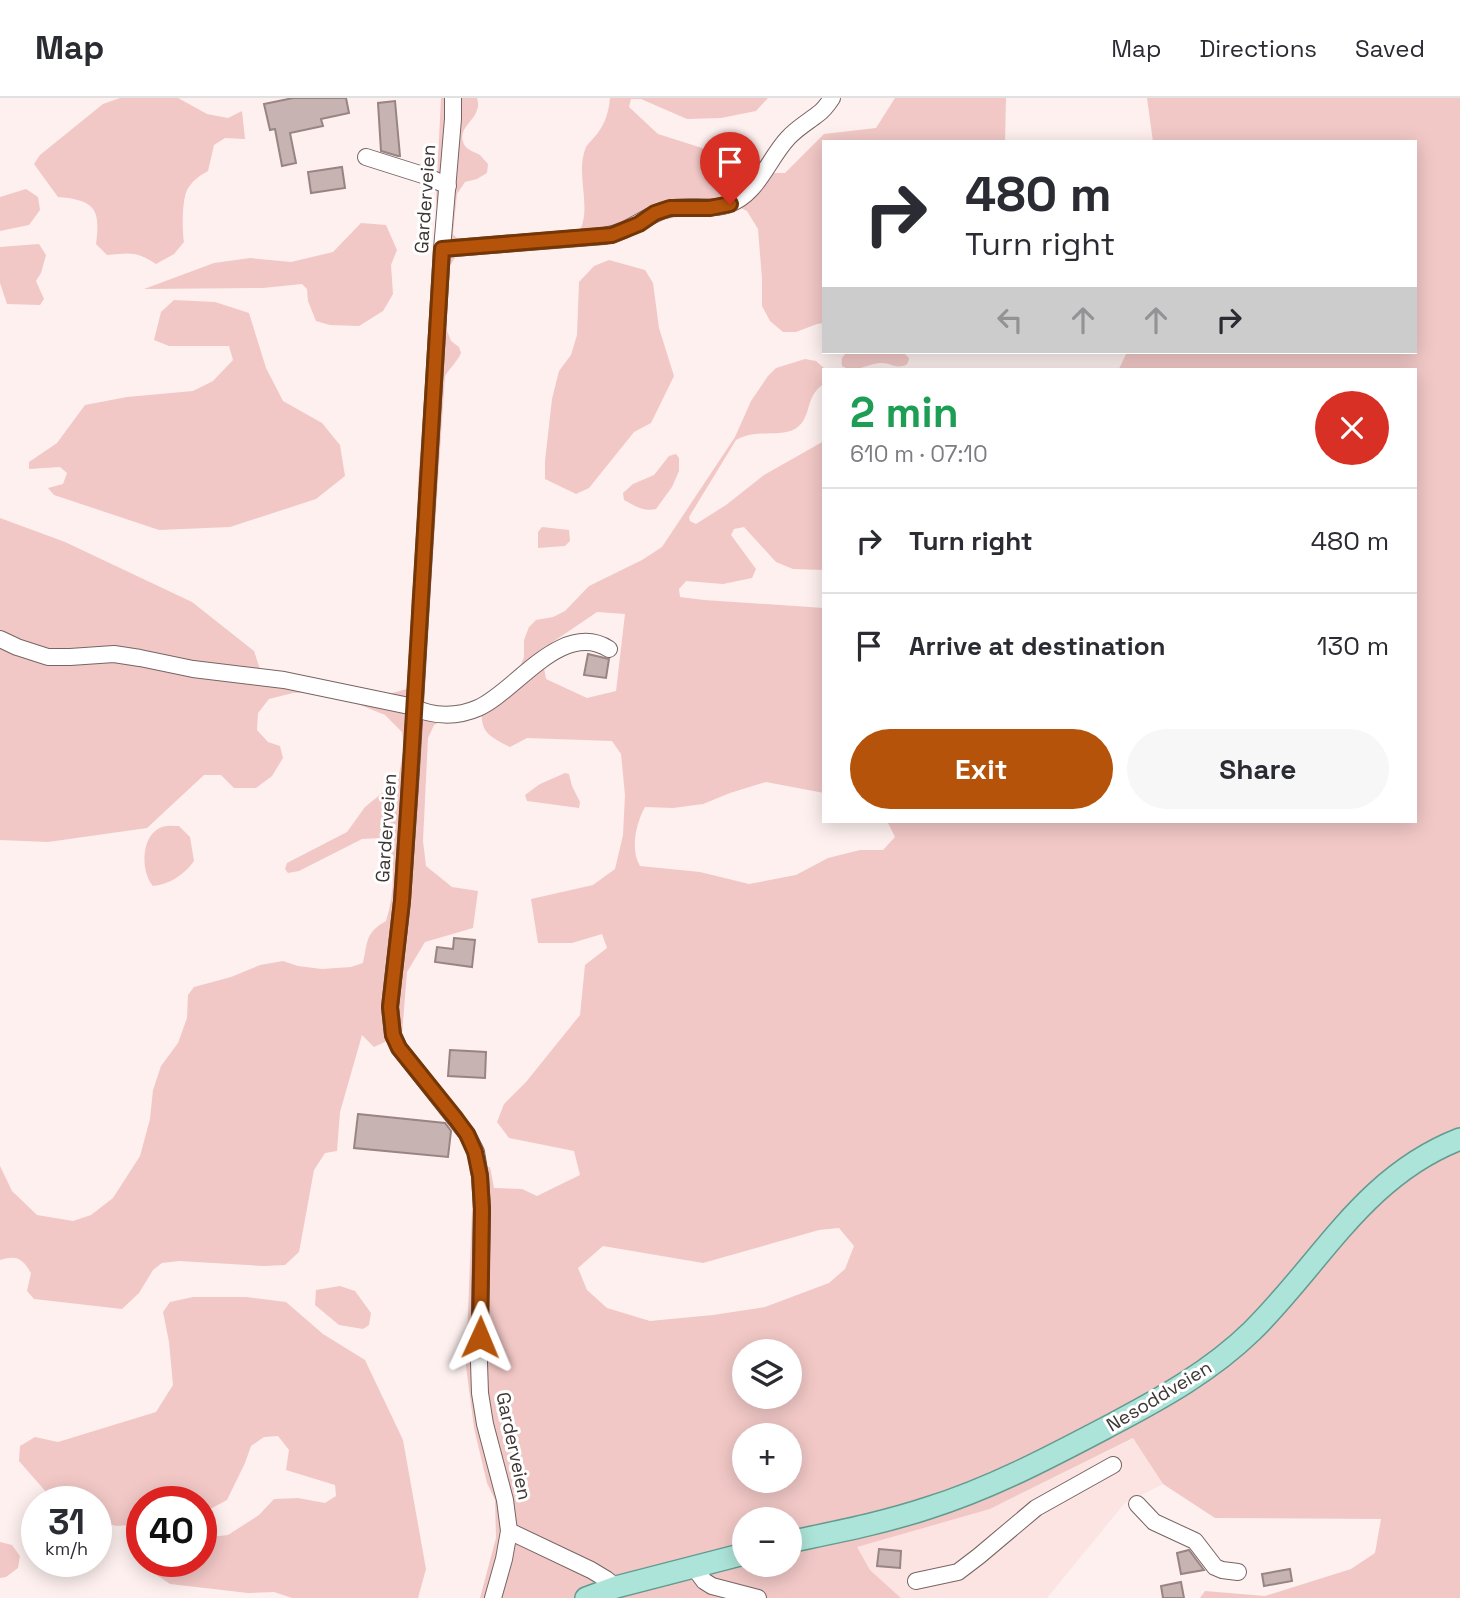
<!DOCTYPE html>
<html lang="en">
<head>
<meta charset="utf-8">
<style>
	body { margin:0; font-family:"Space Grotesk",sans-serif; background:#f7f7f7; color:#2b2b33; height:100vh; display:flex; flex-direction:column; font-size:26px; white-space:nowrap }
	* { box-sizing:border-box; margin:0 }
	p { font-size:23px; color:#7c7c81 }
	.icon { flex:none; width:38px; height:38px; fill:none; stroke:currentColor; stroke-width:2; stroke-linecap:round; stroke-linejoin:round }
	.map { position:relative; flex:1; overflow:hidden }
	.details { position:absolute; left:822px; top:270px; width:595px; height:455px; display:flex; flex-direction:column; background:#fff; border-radius:0px; box-shadow:0 4px 18px #0003 }
	.details>* { flex:none }
	.top-card { position:absolute; left:822px; top:42px; width:595px; height:214px; border-radius:0px; box-shadow:0 4px 18px #0003; background:#fff; color:#2b2b33; overflow:hidden }
	.controls { position:absolute; left:732px; top:1241px; display:grid; gap:14px }
	.controls a { display:grid; place-items:center; width:70px; height:70px; border-radius:50%; background:#fff; box-shadow:0 4px 18px #0003; font-size:35px }
	.speed { position:absolute; left:21px; top:1388px; display:flex; gap:14px; font-size:35px; font-weight:700; text-align:center }
	.speed>* { display:grid; place-content:center; width:91px; height:91px; border-radius:50%; background:#fff; box-shadow:0 4px 18px #0003; line-height:1 }
	.speed small { font-size:18px; font-weight:400 }
	.speed .limit { border:10px solid #d22; background:#fff; color:#111 }
	.pin { position:absolute; display:grid; place-items:center; width:60px; height:60px; color:#fff; margin:-72px -30px; border-radius:50% 50% 50% 0; rotate:-45deg; box-shadow:0 0 7px #0007 }
	.pin .icon { rotate:45deg }
	.me { position:absolute; width:77px; margin:-38px; rotate:1deg; stroke-linejoin:round; filter:drop-shadow(0 0 5px #0008) }
	.turn { display:flex; align-items:center; gap:24px; height:147px; padding:0 28px; font-size:32px }
	.turn .icon { width:91px; height:91px; stroke-width:2.5 }
	.turn b { display:block; font-size:49px; line-height:60px }
	.lanes { display:flex; align-items:center; height:66px; padding:0 28px; background:#0003; justify-content:center; gap:35px; direction:ltr }
	.lanes .off { opacity:.35 }
	.round { display:grid; place-items:center; flex:none; width:74px; height:74px; border-radius:37px; background:#f7f7f7 }
	.headline { display:flex; align-items:center; justify-content:space-between; height:119px; padding:0 28px }
	h1 { font-size:42px; font-weight:700; line-height:52px; color:#1e9e55 }
	.primary-button { display:flex; gap:14px; margin-top:auto; padding:14px 28px }
	.primary-button a { flex:1; height:80px; border-radius:42px; background:#b45309; color:#fff; font-size:28px; font-weight:700; line-height:80px; text-align:center }
	.primary-button a+a { background:#f7f7f7; color:#2b2b33 }
	ul { padding:0; list-style:none }
	li { display:flex; align-items:center; gap:21px; height:105px; padding:0 28px; border-top:2px solid #e1e1e2 }
	li div { flex:1 }
	li b { display:block; font-size:26px }
	li em { font-style:normal }
	header { display:flex; align-items:center; gap:42px; box-sizing:border-box; height:98px; padding:0 35px; background:#fff; border-bottom:2px solid #e1e1e2 }
	header strong { font-size:33px }
	nav { display:flex; gap:38px; margin-inline-start:auto; font-size:24px }
	.map>svg:first-child { display:block }
	.built { fill:#fce4e2 }
	.green { fill:#f1c8c6; fill-rule:evenodd }
	.building { fill:#c7b3b1; stroke:#988483; stroke-width:2 }
	.lines { fill:none; stroke-linecap:round; stroke-linejoin:round }
	.minor-casing { stroke:#776463; stroke-width:18 }
	.major-casing { stroke:#629b8f; stroke-width:24 }
	.minor { stroke:#fff; stroke-width:16 }
	.major { stroke:#ade4d9; stroke-width:21 }
	.route-casing { stroke:#753606; stroke-width:18 }
	.route { stroke:#b45309; stroke-width:12 }
	.labels { text-anchor:middle; dominant-baseline:central; stroke-width:6; stroke-linejoin:round; paint-order:stroke }
	.street-label { font-size:19px; fill:#3e3635; stroke:#fff }
</style>
</head>
<body>
<header>
<strong>Map</strong>
<nav><a>Map</a><a>Directions</a><a>Saved</a></nav>
</header>
<div class="map">
<svg width="1460" height="1500" viewBox="0 0 1460 1500">
	<rect width="100%" height="100%" fill="#fdf0ef"/>
	<path class="built" d="M 1134,1340 L 1163,1386 L 1124,1406 L 1047,1500 L 901,1500 L 870,1472 L 856,1449 L 990,1411 Z"/>
	<g class="green">
		<path d="M 120,0 L 178,0 L 207,16 L 228,20 L 242,13 L 245,41 L 225,40 L 214,47 L 208,73 C 199,78 192,83 187,92 C 182,102 182,133 184,144 L 174,156 L 156,166 C 136,153 130,155 107,157 L 96,146 C 101,110 94,102 58,99 L 34,66 L 40,57 L 103,6 Z"/>
		<path d="M 441,0 L 477,0 C 478,5 479,7 477,12 C 474,24 455,32 465,48 C 469,53 475,54 480,57 C 482,59 486,64 488,66 L 487,75 L 477,81 L 465,84 L 457,96 L 453,136 L 460,144 L 570,136 L 581,130 C 591,105 575,75 586,49 C 589,44 594,40 597,36 C 605,26 609,13 610,0 L 768,0 L 756,13 L 721,20 L 687,21 L 641,1 L 631,1 L 629,9 L 658,36 L 702,50 L 728,71 L 744,78 L 754,75 L 785,75 L 824,36 L 876,30 L 895,0 L 1006,0 L 1005,44 L 824,44 L 824,225 L 817,226 L 796,234 L 783,234 L 770,223 L 762,208 L 762,181 L 758,131 L 747,113 L 741,110 L 729,113 L 678,119 L 476,153 L 456,158 L 450,168 L 446,230 L 451,243 L 459,249 L 461,255 C 457,264 450,270 445,278 L 424,593 L 424,608 L 444,621 L 434,627 L 428,640 L 423,743 L 426,768 L 452,789 L 478,793 L 473,830 L 425,844 L 407,874 L 402,936 L 374,949 L 362,937 L 340,1014 L 337,1053 L 325,1055 L 314,1072 L 299,1154 L 285,1167 L 264,1168 L 179,1163 L 162,1165 L 153,1172 L 139,1195 L 122,1211 L 34,1201 L 27,1193 L 31,1175 C 22,1160 17,1157 0,1162 L 0,1068 L 12,1093 L 37,1117 L 73,1123 L 91,1117 L 113,1100 L 140,1058 L 150,1021 L 153,992 L 161,968 L 178,945 L 187,920 L 188,897 L 194,889 L 231,879 L 260,867 L 283,863 L 298,868 L 322,871 L 351,869 L 363,865 C 368,843 365,835 386,823 C 394,798 395,772 389,746 L 380,740 L 362,741 L 299,773 L 288,775 L 285,771 L 287,765 L 347,734 L 365,709 L 398,682 L 404,649 L 402,634 L 385,617 L 348,602 L 313,594 L 293,595 L 269,601 L 258,615 L 257,632 L 268,644 L 280,648 L 283,660 L 272,678 L 256,690 L 234,690 L 221,677 L 204,677 L 147,730 L 48,744 L 0,742 L 0,420 L 65,444 L 192,504 L 254,553 L 260,571 L 281,577 L 385,597 L 407,591 L 410,569 L 411,504 L 417,446 L 418,384 L 438,119 L 436,102 Z"/>
		<path d="M 1147,0 L 1460,0 L 1460,1500 L 1200,1500 L 1205,1493 L 1265,1498 L 1351,1471 L 1375,1455 L 1381,1421 L 1215,1420 L 1163,1386 L 1133,1340 L 990,1411 L 857,1449 L 870,1472 L 901,1500 L 480,1500 L 496,1440 L 495,1402 L 487,1385 L 474,1330 L 466,1268 L 473,1085 L 469,1072 L 490,1069 L 494,1090 L 522,1091 L 537,1098 L 580,1077 L 574,1053 L 509,1040 L 497,1024 L 504,1006 L 526,984 L 580,917 L 585,867 L 607,850 L 602,836 L 572,845 L 538,845 L 531,801 L 593,787 L 615,771 L 623,737 L 625,697 L 621,656 L 612,643 L 527,640 L 510,649 C 485,636 480,634 482,604 L 517,576 L 524,559 L 524,542 L 529,529 L 536,522 L 553,519 L 565,513 L 589,488 L 642,462 L 662,449 L 735,339 L 751,303 L 768,278 L 776,270 L 805,261 L 816,263 L 825,271 L 824,286 C 821,288 818,290 816,293 C 806,305 810,322 795,331 C 778,340 756,330 736,342 L 689,419 L 690,423 L 696,426 L 726,407 L 764,377 L 824,343 L 824,472 L 793,471 L 776,464 L 744,429 L 734,431 L 731,437 L 756,471 L 752,480 L 723,486 L 686,483 L 679,491 L 680,499 L 704,502 L 824,510 L 824,695 L 766,684 L 730,695 L 703,706 L 673,710 L 645,709 C 636,725 630,752 640,768 L 700,774 L 749,786 L 796,777 L 828,760 L 860,752 L 883,752 L 895,739 L 887,723 L 1416,723 L 1416,271 L 1119,271 L 1127,254 L 1416,254 L 1416,44 L 1153,44 ZM 597,514 L 625,516 L 616,593 L 587,600 L 546,581 L 541,552 ZM 839,1130 L 854,1148 L 845,1171 L 829,1185 L 765,1209 L 713,1217 L 650,1223 L 607,1210 L 587,1192 L 578,1170 L 603,1148 L 703,1165 L 819,1132 ZM 744,1253 L 789,1253 L 789,1298 L 744,1298 ZM 744,1337 L 789,1337 L 789,1382 L 744,1382 ZM 744,1421 L 789,1421 L 789,1466 L 744,1466 Z"/>
		<path d="M 26,91 L 38,99 L 40,112 L 29,127 L 0,133 L 0,99 Z"/>
		<path d="M 361,125 L 386,127 L 397,152 L 391,167 L 393,196 L 383,213 L 359,228 L 330,227 L 316,223 L 308,203 L 307,191 L 302,186 L 263,190 L 144,191 L 214,165 L 250,160 L 291,164 L 333,154 Z"/>
		<path d="M 39,146 L 46,157 L 41,175 L 36,183 L 44,201 L 40,207 L 7,206 L 0,185 L 0,149 Z"/>
		<path d="M 609,162 L 645,172 L 653,185 L 659,230 L 674,278 L 651,325 L 634,334 L 589,390 L 576,396 L 545,381 L 545,363 L 552,301 L 559,273 L 571,257 L 577,237 L 579,184 L 594,168 Z"/>
		<path d="M 174,202 L 215,204 L 249,215 L 266,270 L 283,303 L 322,325 L 340,347 L 345,378 L 316,401 L 230,429 L 159,432 L 54,397 L 48,390 L 63,386 L 67,375 L 60,369 L 29,371 L 29,364 L 57,345 L 85,307 L 127,299 L 193,293 L 213,283 L 233,262 L 229,248 L 169,248 L 154,242 L 161,214 Z"/>
		<path d="M 849,254 L 903,254 L 909,260 C 908,265 908,267 903,268 C 895,270 888,264 880,265 C 867,266 855,276 842,268 C 841,261 842,257 849,254 Z"/>
		<path d="M 676,356 L 679,360 L 679,373 L 672,389 L 656,411 C 644,414 635,408 624,402 L 623,395 L 633,386 L 654,377 L 669,358 Z"/>
		<path d="M 542,429 L 569,432 L 570,443 L 565,448 L 538,450 L 538,434 Z"/>
		<path d="M 565,675 L 569,676 L 572,688 L 580,704 L 579,710 L 527,703 L 525,697 L 540,686 Z"/>
		<path d="M 179,728 L 190,739 L 194,763 C 184,777 170,786 153,788 C 140,773 141,736 162,729 C 167,727 174,728 179,728 Z"/>
		<path d="M 340,1188 L 355,1193 L 371,1215 L 369,1227 L 363,1231 L 339,1227 L 315,1207 L 316,1192 Z"/>
		<path d="M 193,1199 L 246,1199 L 286,1204 L 323,1236 L 365,1262 L 403,1342 L 426,1471 L 418,1500 L 292,1500 L 274,1494 L 248,1495 L 170,1486 L 146,1470 L 144,1463 L 201,1463 L 201,1440 L 228,1437 L 259,1417 L 274,1401 L 298,1400 L 325,1405 L 336,1398 L 335,1387 L 286,1372 L 289,1352 L 278,1338 L 264,1339 L 251,1348 L 245,1365 L 227,1402 L 201,1416 L 201,1404 L 142,1404 L 142,1426 L 117,1428 L 96,1423 L 96,1404 L 54,1403 L 19,1363 L 20,1348 L 35,1339 L 58,1344 L 156,1314 L 173,1287 L 169,1244 L 163,1214 L 170,1204 Z"/>
		<path d="M 0,1444 L 12,1447 L 20,1458 L 18,1470 L 6,1479 L 0,1480 Z"/>
	</g>
	<g class="building">
		<path d="M 293,0 L 346,0 L 349,15 L 321,21 L 323,28 L 290,35 L 296,65 L 282,68 L 275,31 L 270,32 L 264,6 Z"/>
		<path d="M 395,3 L 400,58 L 398,58 L 381,53 L 378,5 Z"/>
		<path d="M 342,69 L 345,90 L 311,95 L 308,74 Z"/>
		<path d="M 588,556 L 609,561 L 606,580 L 584,577 Z"/>
		<path d="M 454,840 L 475,842 L 472,869 L 435,864 L 437,849 L 453,851 Z"/>
		<path d="M 450,952 L 486,954 L 485,980 L 448,978 Z"/>
		<path d="M 358,1016 L 445,1025 L 451,1033 L 448,1059 L 354,1050 Z"/>
		<path d="M 879,1451 L 901,1453 L 900,1470 L 877,1468 Z"/>
		<path d="M 1189,1452 L 1204,1472 L 1181,1476 L 1177,1455 Z"/>
		<path d="M 1290,1471 L 1292,1483 L 1264,1488 L 1262,1476 Z"/>
		<path d="M 1181,1484 L 1184,1500 L 1163,1500 L 1161,1488 Z"/>
	</g>
	<g class="lines">
		<defs>
			<g id="minor">
				<path d="M 453,0 L 453,21 L 442,151 L 411,672 L 402,803 L 390,909 L 393,937 L 399,950 L 467,1036 L 476,1054 L 480,1078 L 482,1111 L 479,1265 L 480,1295 L 485,1326 L 505,1402 L 509,1433 L 504,1461 L 493,1500"/>
				<path d="M 366,59 L 426,78 L 448,88"/>
				<path d="M 442,151 L 604,138 C 630,134 645,117 668,111 C 688,106 708,113 727,107 C 758,97 768,61 788,40 C 797,30 808,24 818,16 C 824,12 828,6 832,0"/>
				<path d="M 0,541 L 17,549 L 48,559 L 70,559 L 114,556 L 140,560 L 193,571 L 284,582 L 414,609 C 432,619 458,619 478,610 C 515,594 562,521 609,551"/>
				<path d="M 1137,1406 L 1154,1424 L 1195,1443 L 1215,1469 L 1222,1472 L 1238,1474"/>
				<path d="M 509,1433 L 591,1472 L 606,1481 L 616,1489"/>
				<path d="M 693,1468 L 704,1483 L 712,1488 L 758,1500"/>
				<path d="M 916,1483 L 958,1474 L 979,1458 L 1036,1410 L 1113,1367"/>
			</g>
			<g id="major">
				<path d="M 789,1444 C 836,1434 883,1425 928,1410 C 992,1390 1052,1358 1111,1327 C 1162,1300 1211,1273 1252,1233 C 1321,1165 1364,1078 1460,1041"/>
				<path d="M 586,1500 L 616,1489 L 744,1456"/>
			</g>
		</defs>
		<use href="#minor" class="minor-casing"/>
		<use href="#major" class="major-casing"/>
		<use href="#minor" class="minor"/>
		<use href="#major" class="major"/>
	</g>
	<g class="lines">
		<defs>
			<path id="route" d="M 480,1239 L 482,1111 L 480,1078 L 475,1054 L 467,1036 L 456,1021 L 399,950 L 393,937 L 390,909 L 402,803 L 409,698 L 442,151 L 612,137 L 639,126 L 655,115 L 670,110 L 710,110 L 730,106"/>
		</defs>
		<use href="#route" class="route-casing"/>
		<use href="#route" class="route"/>
	</g>
	<g class="labels">
		<g class="street-label">
			<text transform="translate(425 101) rotate(-86)">Garderveien</text>
			<text transform="translate(386 730) rotate(-86)">Garderveien</text>
			<text transform="translate(1159 1298) rotate(-31)">Nesoddveien</text>
			<text transform="translate(514 1348) rotate(78)">Garderveien</text>
		</g>
	</g>
</svg>
<div class="controls">
<a><svg class="icon" aria-label="layers" viewBox="0 0 24 24"><path d="M12 4l9 5-9 5-9-5zM3 14l9 5 9-5"/></svg></a>
<a>+</a>
<a>−</a>
</div>
<div class="speed"><div>31<small>km/h</small></div><div class="limit">40</div></div>
<div class="pin" style="left:730px;top:106px;background:#d93025"><svg class="icon" aria-label="arrive" viewBox="0 0 24 24"><path d="M6 21V4h12l-3 4 3 4H6"/></svg></div>
<svg class="me" style="left:480px;top:1239px" viewBox="-20 -20 40 40"><path d="M0-17L14 15 0 8-14 15z" fill="#b45309" stroke="#fff" stroke-width="4"/></svg>
<div class="top-card">
<div class="turn"><svg class="icon" aria-label="right" viewBox="0 0 24 24"><path d="M7 20v-9h11M14 6l5 5-5 5"/></svg><div><b>480 m</b>Turn right</div></div>
<div class="lanes"><svg class="icon off" aria-label="left" viewBox="0 0 24 24"><path d="M17 20v-9H6M10 6l-5 5 5 5"/></svg><svg class="icon off" aria-label="ahead" viewBox="0 0 24 24"><path d="M12 20V5M6 11l6-6 6 6"/></svg><svg class="icon off" aria-label="ahead" viewBox="0 0 24 24"><path d="M12 20V5M6 11l6-6 6 6"/></svg><svg class="icon" aria-label="right" viewBox="0 0 24 24"><path d="M7 20v-9h11M14 6l5 5-5 5"/></svg></div>
</div>
<section class="details">
<div class="headline"><div><h1>2 min</h1><p>610 m · 07:10</p></div><a class="round" style="background:#d93025;color:#fff"><svg class="icon" aria-label="close" viewBox="0 0 24 24"><path d="M6 6l12 12M18 6L6 18"/></svg></a></div>
<ul>
<li><svg class="icon" aria-label="right" viewBox="0 0 24 24"><path d="M7 20v-9h11M14 6l5 5-5 5"/></svg><div><b>Turn right</b></div><em>480 m</em></li>
<li><svg class="icon" aria-label="arrive" viewBox="0 0 24 24"><path d="M6 21V4h12l-3 4 3 4H6"/></svg><div><b>Arrive at destination</b></div><em>130 m</em></li>
</ul>
<div class="primary-button"><a>Exit</a><a>Share</a></div>
</section>
</div>
</body>
</html>
